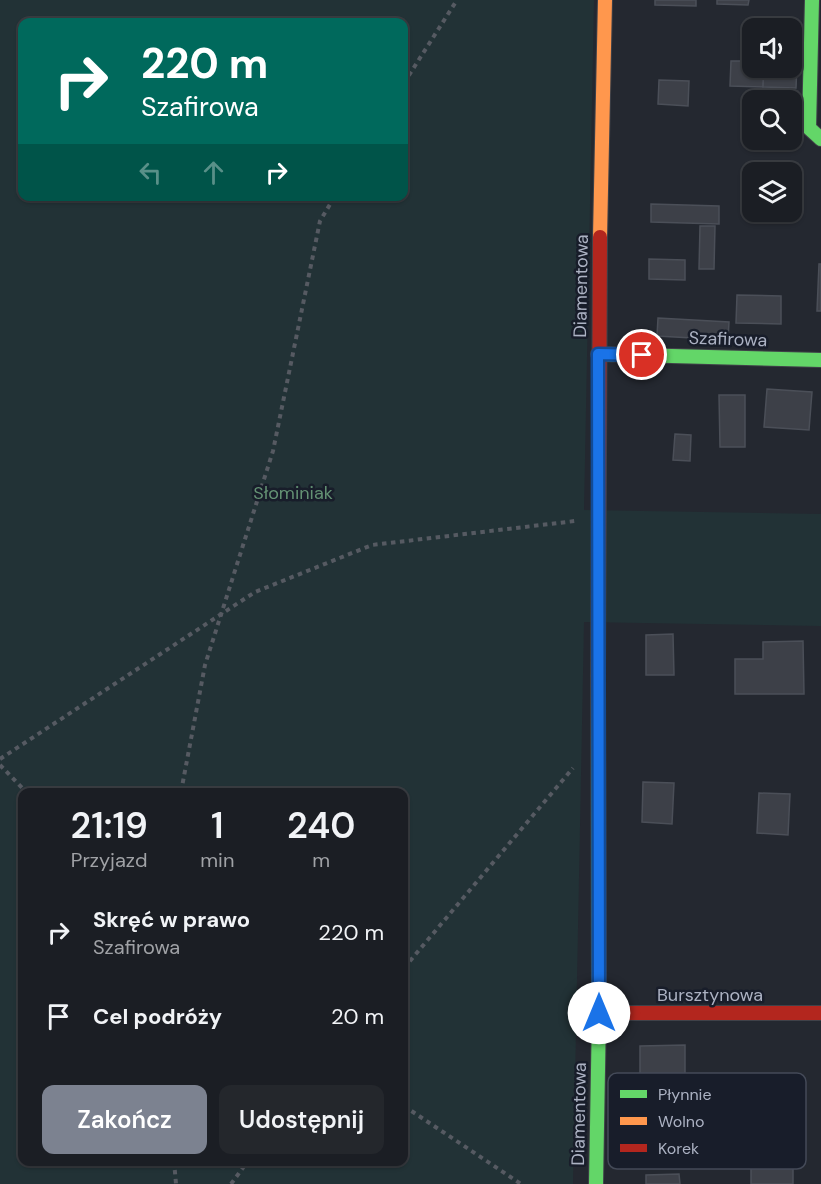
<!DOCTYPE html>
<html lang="pl">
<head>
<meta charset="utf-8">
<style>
	body { margin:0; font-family:"DM Sans",sans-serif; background:#24272c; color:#f1f3f6; height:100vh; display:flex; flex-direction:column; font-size:22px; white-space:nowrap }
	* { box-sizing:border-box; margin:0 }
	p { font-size:20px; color:#a0a2a6 }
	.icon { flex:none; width:33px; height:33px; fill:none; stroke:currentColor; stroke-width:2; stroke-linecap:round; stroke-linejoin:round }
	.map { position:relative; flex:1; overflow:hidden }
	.drawer { position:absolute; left:18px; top:788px; width:390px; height:378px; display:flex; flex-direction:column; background:#1b1e24; border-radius:12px; box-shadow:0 2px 4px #0004,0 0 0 2px #393c41 }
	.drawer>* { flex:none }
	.top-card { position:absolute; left:18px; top:18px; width:390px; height:183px; border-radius:12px; box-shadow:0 2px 4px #0004,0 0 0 2px #393c41; background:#00695c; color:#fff; overflow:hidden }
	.controls { position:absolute; left:742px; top:18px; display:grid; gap:12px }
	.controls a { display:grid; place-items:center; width:60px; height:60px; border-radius:12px; background:#1b1e24; box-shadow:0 2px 4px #0004,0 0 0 2px #393c41; font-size:30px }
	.pin { position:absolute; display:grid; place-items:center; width:51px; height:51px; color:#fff; margin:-26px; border:3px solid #fff; border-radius:50%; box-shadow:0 2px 6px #0007 }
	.me { position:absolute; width:66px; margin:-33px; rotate:0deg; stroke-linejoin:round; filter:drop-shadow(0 0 4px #0008) }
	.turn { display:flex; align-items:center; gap:21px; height:126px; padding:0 24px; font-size:27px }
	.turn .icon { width:78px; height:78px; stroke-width:2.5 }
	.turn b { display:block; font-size:42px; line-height:51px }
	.lanes { display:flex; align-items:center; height:57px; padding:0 24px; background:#0003; justify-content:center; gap:30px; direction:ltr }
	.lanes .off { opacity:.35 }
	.eta { display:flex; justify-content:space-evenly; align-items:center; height:102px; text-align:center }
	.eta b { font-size:36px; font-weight:600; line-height:42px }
	.cta { display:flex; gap:12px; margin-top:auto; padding:12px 24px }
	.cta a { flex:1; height:69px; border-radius:12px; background:#7c8290; color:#fff; font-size:24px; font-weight:600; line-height:69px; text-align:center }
	.cta a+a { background:#24272c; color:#f1f3f6 }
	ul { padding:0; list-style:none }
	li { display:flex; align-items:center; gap:18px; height:84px; padding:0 24px }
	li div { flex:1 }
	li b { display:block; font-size:22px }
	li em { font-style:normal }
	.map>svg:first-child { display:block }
	.green { fill:#223236; fill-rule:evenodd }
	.building { fill:#3d4048; stroke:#4b4f58; stroke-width:1.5 }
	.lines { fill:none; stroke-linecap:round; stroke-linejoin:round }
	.fast-casing { stroke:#404249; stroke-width:16 }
	.slow-casing { stroke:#404249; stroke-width:16 }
	.jam-casing { stroke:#404249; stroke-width:16 }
	.path { stroke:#565a62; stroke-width:4; stroke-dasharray:4.5 4.5; stroke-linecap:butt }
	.fast { stroke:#63d668; stroke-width:14 }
	.slow { stroke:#ff974d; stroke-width:14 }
	.jam { stroke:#b3261e; stroke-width:14 }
	.route-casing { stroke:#114b97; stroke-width:15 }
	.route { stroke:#1a73e8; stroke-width:10 }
	.labels { text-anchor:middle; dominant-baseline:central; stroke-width:5; stroke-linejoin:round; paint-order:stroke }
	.street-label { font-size:18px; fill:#acb2c3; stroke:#181d2a }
	.park-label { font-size:18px; fill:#649274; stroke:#181d2a }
	.key { fill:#181d2a; stroke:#444a58; stroke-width:1.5 }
	.key-label { font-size:16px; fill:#acb2c3 }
</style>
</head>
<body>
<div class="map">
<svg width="821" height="1184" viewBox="0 0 821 1184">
	<rect width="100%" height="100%" fill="#242830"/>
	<path class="green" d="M 0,0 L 594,0 L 584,510 L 821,514 L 821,626 L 584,622 L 573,1184 L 0,1184 ZM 22,22 L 404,22 L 404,196 L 22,196 ZM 22,792 L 404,792 L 404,1161 L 22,1161 Z"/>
	<g class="building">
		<path d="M 655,0 L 696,0 L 696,6 L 655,5 Z"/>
		<path d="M 717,0 L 749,0 L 748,5 L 717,4 Z"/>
		<path d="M 731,61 L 753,61 L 753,68 L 764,68 L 763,87 L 730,86 Z"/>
		<path d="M 792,62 L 797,63 L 796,88 L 763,87 L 764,68 L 792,68 Z"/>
		<path d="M 659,80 L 689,81 L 688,106 L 658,104 Z"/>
		<path d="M 651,204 L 719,206 L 719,224 L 651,222 Z"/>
		<path d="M 700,226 L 715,226 L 714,269 L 699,269 Z"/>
		<path d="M 649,259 L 685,260 L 685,280 L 649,279 Z"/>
		<path d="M 819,264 L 821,264 L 821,311 L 817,311 Z"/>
		<path d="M 737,295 L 781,296 L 781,324 L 736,323 Z"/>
		<path d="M 658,318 L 729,322 L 728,340 L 657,336 Z"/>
		<path d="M 767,389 L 812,392 L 809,430 L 764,427 Z"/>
		<path d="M 719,395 L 745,395 L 745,447 L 720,447 Z"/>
		<path d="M 675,434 L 691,435 L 690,461 L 673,460 Z"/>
		<path d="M 673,634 L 674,675 L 646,675 L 646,635 Z"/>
		<path d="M 803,641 L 804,694 L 735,694 L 735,659 L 763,659 L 763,642 Z"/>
		<path d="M 643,782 L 674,783 L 672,824 L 642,822 Z"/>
		<path d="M 759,793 L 790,794 L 788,835 L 757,833 Z"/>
		<path d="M 685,1045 L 685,1076 L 640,1078 L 640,1046 Z"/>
		<path d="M 793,1165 L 793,1184 L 751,1184 L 751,1166 Z"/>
		<path d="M 679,1174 L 680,1184 L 646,1184 L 646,1175 Z"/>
	</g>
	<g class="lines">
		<defs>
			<g id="fast">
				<path d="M 812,0 L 809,128 L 821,139"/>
				<path d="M 598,354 L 821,360"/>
				<path d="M 596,1184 L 599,1013 L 598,676"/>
			</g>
			<path id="slow" d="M 600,237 L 605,0"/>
			<g id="jam">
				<path d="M 598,676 L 600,237"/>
				<path d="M 599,1013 L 821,1013"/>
			</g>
		</defs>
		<use href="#fast" class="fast-casing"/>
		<use href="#slow" class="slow-casing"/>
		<use href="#jam" class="jam-casing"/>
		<g class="path">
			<path d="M 404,83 L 457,0"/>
			<path d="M 0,759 L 255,592 L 372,545 L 575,521"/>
			<path d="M 0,765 L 26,792"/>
			<path d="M 181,792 L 205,665 L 273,451 L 320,221 L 335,196"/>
			<path d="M 404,968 L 573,768"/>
			<path d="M 404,1106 L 521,1184"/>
			<path d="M 174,1161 L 176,1184"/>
			<path d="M 231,1184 L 248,1161"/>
		</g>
		<use href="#fast" class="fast"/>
		<use href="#slow" class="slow"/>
		<use href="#jam" class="jam"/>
	</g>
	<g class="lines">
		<defs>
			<path id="route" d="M 599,1013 L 598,354 L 642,355"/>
		</defs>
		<use href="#route" class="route-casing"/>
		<use href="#route" class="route"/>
	</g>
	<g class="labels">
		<g class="street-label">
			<text transform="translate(581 286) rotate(-89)">Diamentowa</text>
			<text transform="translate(728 339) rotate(2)">Szafirowa</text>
			<text x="710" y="995">Bursztynowa</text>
			<text transform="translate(579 1114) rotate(-89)">Diamentowa</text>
		</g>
		<g class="park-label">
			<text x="293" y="493">Słominiak</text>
		</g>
	</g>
	<rect x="608" y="1073" width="198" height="96" rx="9" class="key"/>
	<rect x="620" y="1090" width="27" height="8" fill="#63d668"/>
	<rect x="620" y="1117" width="27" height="8" fill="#ff974d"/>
	<rect x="620" y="1144" width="27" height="8" fill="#b3261e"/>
	<g class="key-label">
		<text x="658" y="1100">Płynnie</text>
		<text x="658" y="1127">Wolno</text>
		<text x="658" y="1154">Korek</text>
	</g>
</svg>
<div class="controls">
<a><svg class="icon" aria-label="sound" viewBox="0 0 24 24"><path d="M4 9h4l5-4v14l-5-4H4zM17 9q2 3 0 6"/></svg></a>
<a><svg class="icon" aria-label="search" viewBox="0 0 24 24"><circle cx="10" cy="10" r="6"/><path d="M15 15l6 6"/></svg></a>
<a><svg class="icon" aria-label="layers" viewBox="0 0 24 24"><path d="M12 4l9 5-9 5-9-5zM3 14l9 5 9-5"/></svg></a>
</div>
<div class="pin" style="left:642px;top:355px;background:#d93025"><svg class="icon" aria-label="arrive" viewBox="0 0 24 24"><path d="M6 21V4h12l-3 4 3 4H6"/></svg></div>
<svg class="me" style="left:599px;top:1013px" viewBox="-20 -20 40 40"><circle r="19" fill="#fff"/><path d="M0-13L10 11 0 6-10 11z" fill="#1a73e8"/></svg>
<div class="top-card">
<div class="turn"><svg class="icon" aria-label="right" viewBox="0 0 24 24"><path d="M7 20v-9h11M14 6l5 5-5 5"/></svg><div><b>220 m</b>Szafirowa</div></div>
<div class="lanes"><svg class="icon off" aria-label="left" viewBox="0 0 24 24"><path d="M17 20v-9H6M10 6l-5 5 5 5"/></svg><svg class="icon off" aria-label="ahead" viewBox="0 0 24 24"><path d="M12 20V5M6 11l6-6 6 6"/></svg><svg class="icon" aria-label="right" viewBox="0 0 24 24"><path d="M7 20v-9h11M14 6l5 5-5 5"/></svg></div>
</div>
<section class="drawer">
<div class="eta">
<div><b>21:19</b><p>Przyjazd</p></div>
<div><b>1</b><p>min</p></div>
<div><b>240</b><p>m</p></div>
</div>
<ul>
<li><svg class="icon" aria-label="right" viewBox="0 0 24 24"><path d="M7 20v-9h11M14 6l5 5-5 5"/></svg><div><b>Skręć w prawo</b><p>Szafirowa</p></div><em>220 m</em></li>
<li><svg class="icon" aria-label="arrive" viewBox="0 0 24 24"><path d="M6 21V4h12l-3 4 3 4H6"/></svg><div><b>Cel podróży</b></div><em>20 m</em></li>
</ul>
<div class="cta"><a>Zakończ</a><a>Udostępnij</a></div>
</section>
</div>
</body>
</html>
